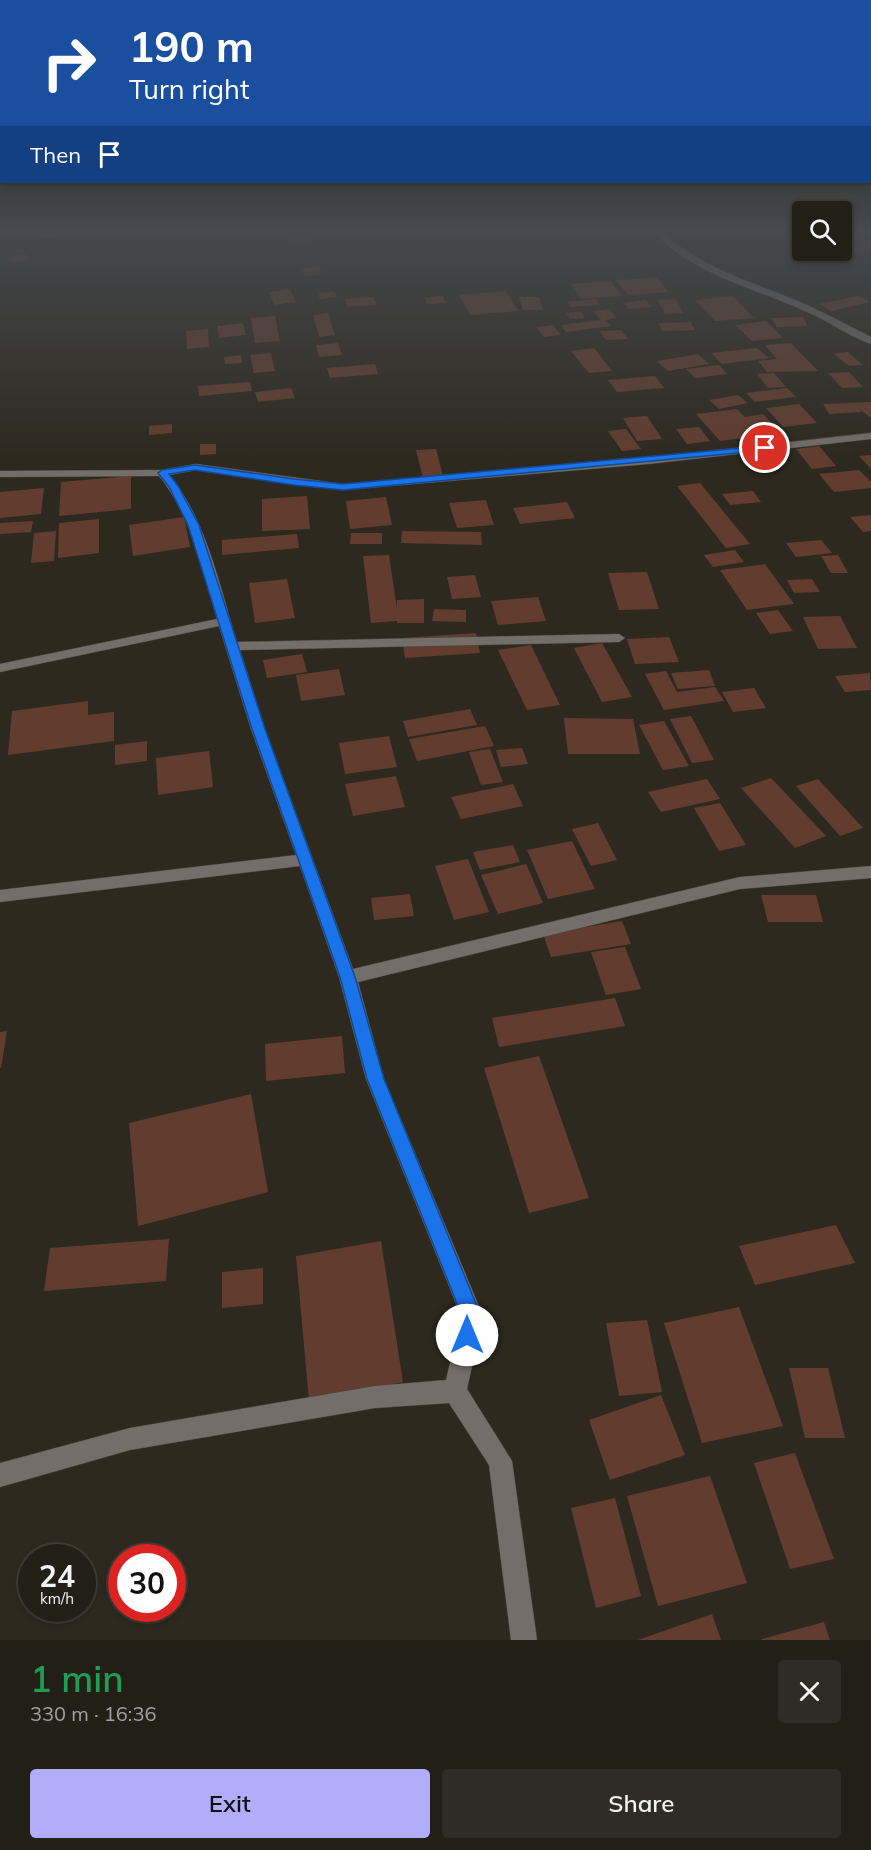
<!DOCTYPE html>
<html lang="en">
<head>
<meta charset="utf-8">
<style>
	body { margin:0; font-family:Mulish,sans-serif; background:#2e2c24; color:#f1f3f6; height:100vh; display:flex; flex-direction:column; font-size:22px; white-space:nowrap }
	* { box-sizing:border-box; margin:0 }
	p { font-size:20px; color:#a2a2a1 }
	.icon { flex:none; width:33px; height:33px; fill:none; stroke:currentColor; stroke-width:2; stroke-linecap:round; stroke-linejoin:round }
	.map { position:relative; height:1640px; overflow:hidden }
	.panel { display:flex; flex-direction:column; background:#221f17; flex:1 }
	.panel>* { flex:none }
	.hud { position:absolute; left:0px; top:0px; width:872px; height:183px; box-shadow:0 3px 9px #0003,0 0 0 2px #3f3d36; background:#1a4fa0; color:#fff; overflow:hidden }
	.buttons { position:absolute; left:792px; top:201px; display:grid; gap:12px }
	.buttons a { display:grid; place-items:center; width:60px; height:60px; border-radius:6px; background:#221f17; box-shadow:0 3px 9px #0003,0 0 0 2px #3f3d36; font-size:30px }
	.speed { position:absolute; left:18px; top:1544px; display:flex; gap:12px; font-size:30px; font-weight:700; text-align:center }
	.speed>* { display:grid; place-content:center; width:78px; height:78px; border-radius:50%; background:#221f17; box-shadow:0 3px 9px #0003,0 0 0 2px #3f3d36; line-height:1 }
	.speed small { font-size:15px; font-weight:400 }
	.speed .limit { border:9px solid #d22; background:#fff; color:#111 }
	.pin { position:absolute; display:grid; place-items:center; width:51px; height:51px; color:#fff; margin:-26px; border:3px solid #fff; border-radius:50%; box-shadow:0 2px 6px #0007 }
	.me { position:absolute; width:66px; margin:-33px; rotate:0deg; stroke-linejoin:round; filter:drop-shadow(0 0 4px #0008) }
	.turn { display:flex; align-items:center; gap:21px; height:126px; padding:0 30px; font-size:27px }
	.turn .icon { width:78px; height:78px; stroke-width:2.5 }
	.turn b { display:block; font-size:42px; line-height:51px }
	.then { display:flex; align-items:center; height:57px; padding:0 30px; background:#0003; gap:12px; font-size:22px }
	.round { display:grid; place-items:center; flex:none; width:63px; height:63px; border-radius:6px; background:#2e2c24 }
	.summary { display:flex; align-items:center; justify-content:space-between; height:102px; padding:0 30px }
	h1 { font-size:36px; font-weight:600; line-height:45px; color:#1e9e55 }
	.button { display:flex; gap:12px; margin-top:auto; padding:12px 30px }
	.button a { flex:1; height:69px; border-radius:6px; background:#b1adfa; color:#111; font-size:24px; font-weight:600; line-height:69px; text-align:center }
	.button a+a { background:#2e2c24; color:#f1f3f6 }
	.map>svg:first-child { display:block }
	.building { fill:#623d2f }
	.lines { fill:none; stroke-linecap:round; stroke-linejoin:round }
	.minor-casing { stroke:#4b473e; stroke-width:1 }
	.minor { fill:#736e6a; fill-rule:evenodd }
	.route { fill:#1a73e8; stroke:#114b97; stroke-width:1.5 }
</style>
</head>
<body>
<div class="map">
<svg width="871" height="1640" viewBox="0 0 871 1640">
	<rect width="100%" height="100%" fill="#2d291f"/>
	<g class="building">
		<path d="M 842,230 L 871,230 L 871,236 L 865,237 L 870,241 L 847,243 L 842,238 Z"/>
		<path d="M 307,232 L 312,241 L 291,243 L 287,234 Z"/>
		<path d="M 37,234 L 58,234 L 56,238 L 36,238 Z"/>
		<path d="M 871,242 L 871,251 L 855,252 L 844,245 Z"/>
		<path d="M 26,254 L 28,260 L 10,262 L 8,257 Z"/>
		<path d="M 319,266 L 321,275 L 304,276 L 302,268 Z"/>
		<path d="M 656,277 L 669,292 L 628,295 L 616,280 Z"/>
		<path d="M 611,281 L 622,296 L 581,299 L 571,284 Z"/>
		<path d="M 290,289 L 296,302 L 274,305 L 269,292 Z"/>
		<path d="M 334,291 L 337,297 L 320,299 L 318,293 Z"/>
		<path d="M 506,291 L 518,311 L 470,315 L 459,295 Z"/>
		<path d="M 443,296 L 446,303 L 427,304 L 425,298 Z"/>
		<path d="M 733,296 L 754,318 L 715,321 L 695,300 Z"/>
		<path d="M 858,296 L 870,302 L 832,311 L 819,304 Z"/>
		<path d="M 373,297 L 377,305 L 348,307 L 345,299 Z"/>
		<path d="M 519,297 L 539,297 L 543,310 L 523,310 Z"/>
		<path d="M 596,299 L 600,305 L 571,307 L 567,302 Z"/>
		<path d="M 676,299 L 683,313 L 665,314 L 658,300 Z"/>
		<path d="M 646,300 L 652,307 L 628,309 L 623,303 Z"/>
		<path d="M 609,309 L 617,318 L 605,320 L 611,326 L 566,332 L 561,325 L 601,320 L 593,311 Z"/>
		<path d="M 581,312 L 585,318 L 570,319 L 566,313 Z"/>
		<path d="M 328,313 L 335,335 L 319,337 L 313,315 Z"/>
		<path d="M 275,316 L 280,341 L 255,343 L 251,318 Z"/>
		<path d="M 803,317 L 808,326 L 777,327 L 771,318 Z"/>
		<path d="M 766,321 L 783,338 L 752,341 L 735,325 Z"/>
		<path d="M 691,322 L 695,330 L 662,331 L 658,323 Z"/>
		<path d="M 243,323 L 246,335 L 219,338 L 217,326 Z"/>
		<path d="M 553,325 L 561,335 L 544,337 L 536,327 Z"/>
		<path d="M 208,329 L 209,347 L 187,349 L 186,331 Z"/>
		<path d="M 621,330 L 628,339 L 606,340 L 600,331 Z"/>
		<path d="M 338,343 L 342,355 L 319,357 L 316,345 Z"/>
		<path d="M 791,343 L 818,371 L 767,372 L 758,361 L 777,359 L 765,345 Z"/>
		<path d="M 594,348 L 612,371 L 589,373 L 571,351 Z"/>
		<path d="M 757,348 L 769,358 L 722,364 L 711,353 Z"/>
		<path d="M 848,352 L 863,365 L 849,366 L 834,354 Z"/>
		<path d="M 271,353 L 275,371 L 254,373 L 250,355 Z"/>
		<path d="M 698,354 L 709,364 L 668,371 L 657,361 Z"/>
		<path d="M 241,355 L 242,363 L 225,364 L 224,357 Z"/>
		<path d="M 375,364 L 378,374 L 330,378 L 327,368 Z"/>
		<path d="M 719,365 L 727,374 L 695,378 L 686,369 Z"/>
		<path d="M 849,372 L 863,387 L 842,388 L 828,373 Z"/>
		<path d="M 774,373 L 786,387 L 768,388 L 757,374 Z"/>
		<path d="M 655,376 L 664,388 L 617,392 L 608,380 Z"/>
		<path d="M 250,382 L 252,391 L 199,396 L 198,386 Z"/>
		<path d="M 291,388 L 295,398 L 258,402 L 255,392 Z"/>
		<path d="M 787,388 L 796,397 L 755,402 L 746,393 Z"/>
		<path d="M 738,395 L 748,403 L 719,409 L 709,400 Z"/>
		<path d="M 871,402 L 871,418 L 858,408 L 862,412 L 829,414 L 823,404 Z"/>
		<path d="M 799,404 L 817,423 L 783,427 L 766,408 Z"/>
		<path d="M 737,409 L 745,417 L 763,414 L 781,433 L 720,441 L 696,414 Z"/>
		<path d="M 647,416 L 662,439 L 637,441 L 623,418 Z"/>
		<path d="M 172,424 L 172,433 L 149,435 L 149,426 Z"/>
		<path d="M 699,427 L 710,441 L 687,444 L 676,429 Z"/>
		<path d="M 626,429 L 641,449 L 622,451 L 608,431 Z"/>
		<path d="M 200,444 L 216,444 L 216,454 L 200,455 Z"/>
		<path d="M 819,446 L 836,466 L 812,469 L 796,449 Z"/>
		<path d="M 436,449 L 443,476 L 423,478 L 416,450 Z"/>
		<path d="M 871,455 L 871,469 L 859,456 Z"/>
		<path d="M 859,470 L 871,482 L 871,488 L 834,492 L 819,474 Z"/>
		<path d="M 131,476 L 131,509 L 59,516 L 61,482 Z"/>
		<path d="M 700,483 L 750,544 L 726,548 L 677,486 Z"/>
		<path d="M 44,488 L 41,514 L 0,518 L 0,492 Z"/>
		<path d="M 753,491 L 761,502 L 730,505 L 722,494 Z"/>
		<path d="M 307,496 L 310,529 L 262,531 L 262,499 Z"/>
		<path d="M 386,497 L 392,525 L 350,529 L 346,501 Z"/>
		<path d="M 486,500 L 494,525 L 457,528 L 449,503 Z"/>
		<path d="M 567,502 L 575,518 L 520,524 L 513,508 Z"/>
		<path d="M 871,515 L 871,531 L 863,532 L 850,517 Z"/>
		<path d="M 184,517 L 190,547 L 133,556 L 129,525 Z"/>
		<path d="M 99,519 L 99,553 L 58,558 L 59,523 Z"/>
		<path d="M 33,521 L 31,532 L 0,534 L 0,523 Z"/>
		<path d="M 56,531 L 54,561 L 31,563 L 34,533 Z"/>
		<path d="M 402,531 L 481,532 L 482,545 L 401,543 Z"/>
		<path d="M 351,533 L 382,533 L 382,544 L 350,544 Z"/>
		<path d="M 297,534 L 299,548 L 222,555 L 222,540 Z"/>
		<path d="M 821,540 L 832,553 L 796,557 L 786,543 Z"/>
		<path d="M 735,550 L 744,562 L 713,567 L 704,555 Z"/>
		<path d="M 389,555 L 397,609 L 397,600 L 424,599 L 424,623 L 397,623 L 397,621 L 371,623 L 363,556 Z"/>
		<path d="M 838,555 L 848,573 L 831,573 L 821,556 Z"/>
		<path d="M 765,564 L 794,604 L 747,610 L 720,570 Z"/>
		<path d="M 647,572 L 659,609 L 619,610 L 608,573 Z"/>
		<path d="M 475,575 L 481,597 L 452,599 L 447,577 Z"/>
		<path d="M 287,579 L 295,618 L 255,623 L 249,583 Z"/>
		<path d="M 812,579 L 820,592 L 794,593 L 787,580 Z"/>
		<path d="M 538,597 L 546,621 L 498,625 L 491,601 Z"/>
		<path d="M 434,609 L 466,610 L 466,622 L 432,621 Z"/>
		<path d="M 778,610 L 793,631 L 770,634 L 756,613 Z"/>
		<path d="M 840,616 L 857,648 L 818,649 L 803,617 Z"/>
		<path d="M 476,633 L 480,653 L 405,658 L 402,638 Z"/>
		<path d="M 669,637 L 679,662 L 635,664 L 627,639 Z"/>
		<path d="M 602,643 L 632,697 L 602,702 L 574,648 Z"/>
		<path d="M 531,645 L 560,705 L 527,710 L 498,650 Z"/>
		<path d="M 302,654 L 307,672 L 267,678 L 263,660 Z"/>
		<path d="M 339,669 L 345,695 L 301,701 L 296,675 Z"/>
		<path d="M 709,670 L 715,686 L 678,689 L 671,673 Z"/>
		<path d="M 666,671 L 677,692 L 715,687 L 724,701 L 664,710 L 645,674 Z"/>
		<path d="M 870,673 L 871,690 L 845,692 L 835,676 Z"/>
		<path d="M 754,688 L 766,708 L 733,712 L 722,692 Z"/>
		<path d="M 88,701 L 88,715 L 114,712 L 114,741 L 8,755 L 12,711 Z"/>
		<path d="M 470,709 L 477,725 L 408,737 L 403,721 Z"/>
		<path d="M 691,716 L 714,760 L 692,763 L 670,719 Z"/>
		<path d="M 564,718 L 633,719 L 640,754 L 568,754 Z"/>
		<path d="M 664,721 L 689,766 L 663,770 L 639,725 Z"/>
		<path d="M 485,726 L 494,746 L 417,761 L 409,739 Z"/>
		<path d="M 389,736 L 397,767 L 345,774 L 339,743 Z"/>
		<path d="M 147,741 L 147,761 L 115,765 L 115,745 Z"/>
		<path d="M 522,748 L 528,764 L 501,767 L 496,750 Z"/>
		<path d="M 490,749 L 503,782 L 481,785 L 469,752 Z"/>
		<path d="M 209,751 L 213,787 L 158,795 L 156,758 Z"/>
		<path d="M 396,776 L 405,807 L 353,816 L 345,784 Z"/>
		<path d="M 771,778 L 826,836 L 795,848 L 741,788 Z"/>
		<path d="M 707,779 L 720,799 L 661,812 L 648,792 Z"/>
		<path d="M 818,779 L 863,828 L 840,836 L 796,786 Z"/>
		<path d="M 513,784 L 523,806 L 461,819 L 451,797 Z"/>
		<path d="M 720,803 L 746,845 L 719,851 L 694,808 Z"/>
		<path d="M 598,823 L 617,860 L 591,866 L 572,829 Z"/>
		<path d="M 572,841 L 595,889 L 548,899 L 527,850 Z"/>
		<path d="M 513,845 L 520,862 L 480,870 L 473,852 Z"/>
		<path d="M 468,859 L 489,912 L 454,920 L 435,866 Z"/>
		<path d="M 526,864 L 543,903 L 498,914 L 481,875 Z"/>
		<path d="M 410,894 L 414,916 L 374,920 L 371,898 Z"/>
		<path d="M 761,895 L 816,895 L 823,922 L 768,922 Z"/>
		<path d="M 622,921 L 631,944 L 551,957 L 543,934 Z"/>
		<path d="M 625,947 L 641,989 L 606,995 L 591,952 Z"/>
		<path d="M 615,998 L 625,1026 L 499,1047 L 492,1018 Z"/>
		<path d="M 7,1031 L 1,1068 L 0,1068 L 0,1032 Z"/>
		<path d="M 342,1036 L 345,1073 L 266,1081 L 265,1044 Z"/>
		<path d="M 539,1056 L 589,1198 L 529,1213 L 484,1068 Z"/>
		<path d="M 251,1094 L 268,1192 L 138,1226 L 129,1123 Z"/>
		<path d="M 836,1225 L 855,1263 L 755,1285 L 739,1246 Z"/>
		<path d="M 169,1239 L 166,1281 L 44,1291 L 50,1248 Z"/>
		<path d="M 381,1241 L 403,1382 L 309,1401 L 296,1256 Z"/>
		<path d="M 263,1268 L 263,1304 L 222,1308 L 222,1272 Z"/>
		<path d="M 739,1307 L 783,1426 L 702,1443 L 664,1323 Z"/>
		<path d="M 647,1320 L 662,1392 L 619,1396 L 606,1323 Z"/>
		<path d="M 789,1368 L 828,1368 L 845,1438 L 805,1438 Z"/>
		<path d="M 661,1395 L 685,1455 L 610,1480 L 589,1420 Z"/>
		<path d="M 795,1453 L 834,1559 L 790,1569 L 754,1463 Z"/>
		<path d="M 710,1476 L 747,1583 L 658,1606 L 627,1496 Z"/>
		<path d="M 615,1498 L 641,1596 L 596,1608 L 571,1508 Z"/>
		<path d="M 712,1614 L 721,1640 L 638,1640 Z"/>
		<path d="M 824,1622 L 830,1640 L 762,1640 L 762,1639 Z"/>
	</g>
	<g class="lines">
		<defs>
			<g id="minor">
				<path d="M 652,230 L 660,230 C 698,266 745,280 793,299 C 820,310 845,324 871,337 L 871,344 C 848,336 827,320 805,311 C 753,287 692,275 652,230 Z"/>
				<path d="M 871,433 L 871,439 L 648,464 L 343,490 L 196,470 L 169,475 C 206,518 220,588 237,642 L 619,634 L 625,638 L 619,642 L 240,650 L 265,729 L 353,969 L 740,877 L 871,866 L 871,878 L 740,889 L 358,982 L 384,1079 L 483,1316 L 467,1389 L 512,1461 L 537,1640 L 511,1640 L 489,1465 L 449,1403 L 375,1408 L 130,1450 L 0,1487 L 0,1463 L 130,1428 L 375,1386 L 446,1380 L 461,1316 L 366,1079 L 339,977 L 300,866 L 0,902 L 0,890 L 296,855 L 251,729 L 219,626 L 0,672 L 0,664 L 217,619 C 202,570 192,516 159,476 L 0,477 L 0,471 L 162,470 L 196,464 L 343,484 L 648,458 Z"/>
			</g>
		</defs>
		<use href="#minor" class="minor-casing"/>
		<use href="#minor" class="minor"/>
	</g>
	<linearGradient id="sky" x2="0" y2="1"><stop stop-color="#191711"/><stop offset="0.5" stop-color="#46494d"/><stop offset="1" stop-color="#46494d" stop-opacity="0"/></linearGradient>
	<rect width="871" height="459" fill="url(#sky)"/>
	<path class="route" d="M 765,446 L 769,447 L 769,450 L 343,490 L 294,485 L 195,470 L 169,474 L 178,486 L 199,525 L 265,729 L 355,977 L 384,1079 L 481,1316 L 474,1342 L 467,1345 L 460,1342 L 458,1335 L 462,1316 L 367,1079 L 340,977 L 252,729 L 188,525 L 169,487 L 158,473 L 162,470 L 195,465 L 294,479 L 343,484 Z"/>
</svg>
<div class="buttons">
<a><svg class="icon" aria-label="search" viewBox="0 0 24 24"><circle cx="10" cy="10" r="6"/><path d="M15 15l6 6"/></svg></a>
</div>
<div class="speed"><div>24<small>km/h</small></div><div class="limit">30</div></div>
<div class="pin" style="left:765px;top:448px;background:#d93025"><svg class="icon" aria-label="arrive" viewBox="0 0 24 24"><path d="M6 21V4h12l-3 4 3 4H6"/></svg></div>
<svg class="me" style="left:467px;top:1335px" viewBox="-20 -20 40 40"><circle r="19" fill="#fff"/><path d="M0-13L10 11 0 6-10 11z" fill="#1a73e8"/></svg>
<div class="hud">
<div class="turn"><svg class="icon" aria-label="right" viewBox="0 0 24 24"><path d="M7 20v-9h11M14 6l5 5-5 5"/></svg><div><b>190 m</b>Turn right</div></div>
<div class="then">Then<svg class="icon" aria-label="arrive" viewBox="0 0 24 24"><path d="M6 21V4h12l-3 4 3 4H6"/></svg></div>
</div>
</div>
<section class="panel">
<div class="summary"><div><h1>1 min</h1><p>330 m · 16:36</p></div><a class="round"><svg class="icon" aria-label="close" viewBox="0 0 24 24"><path d="M6 6l12 12M18 6L6 18"/></svg></a></div>
<div class="button"><a>Exit</a><a>Share</a></div>
</section>
</body>
</html>
